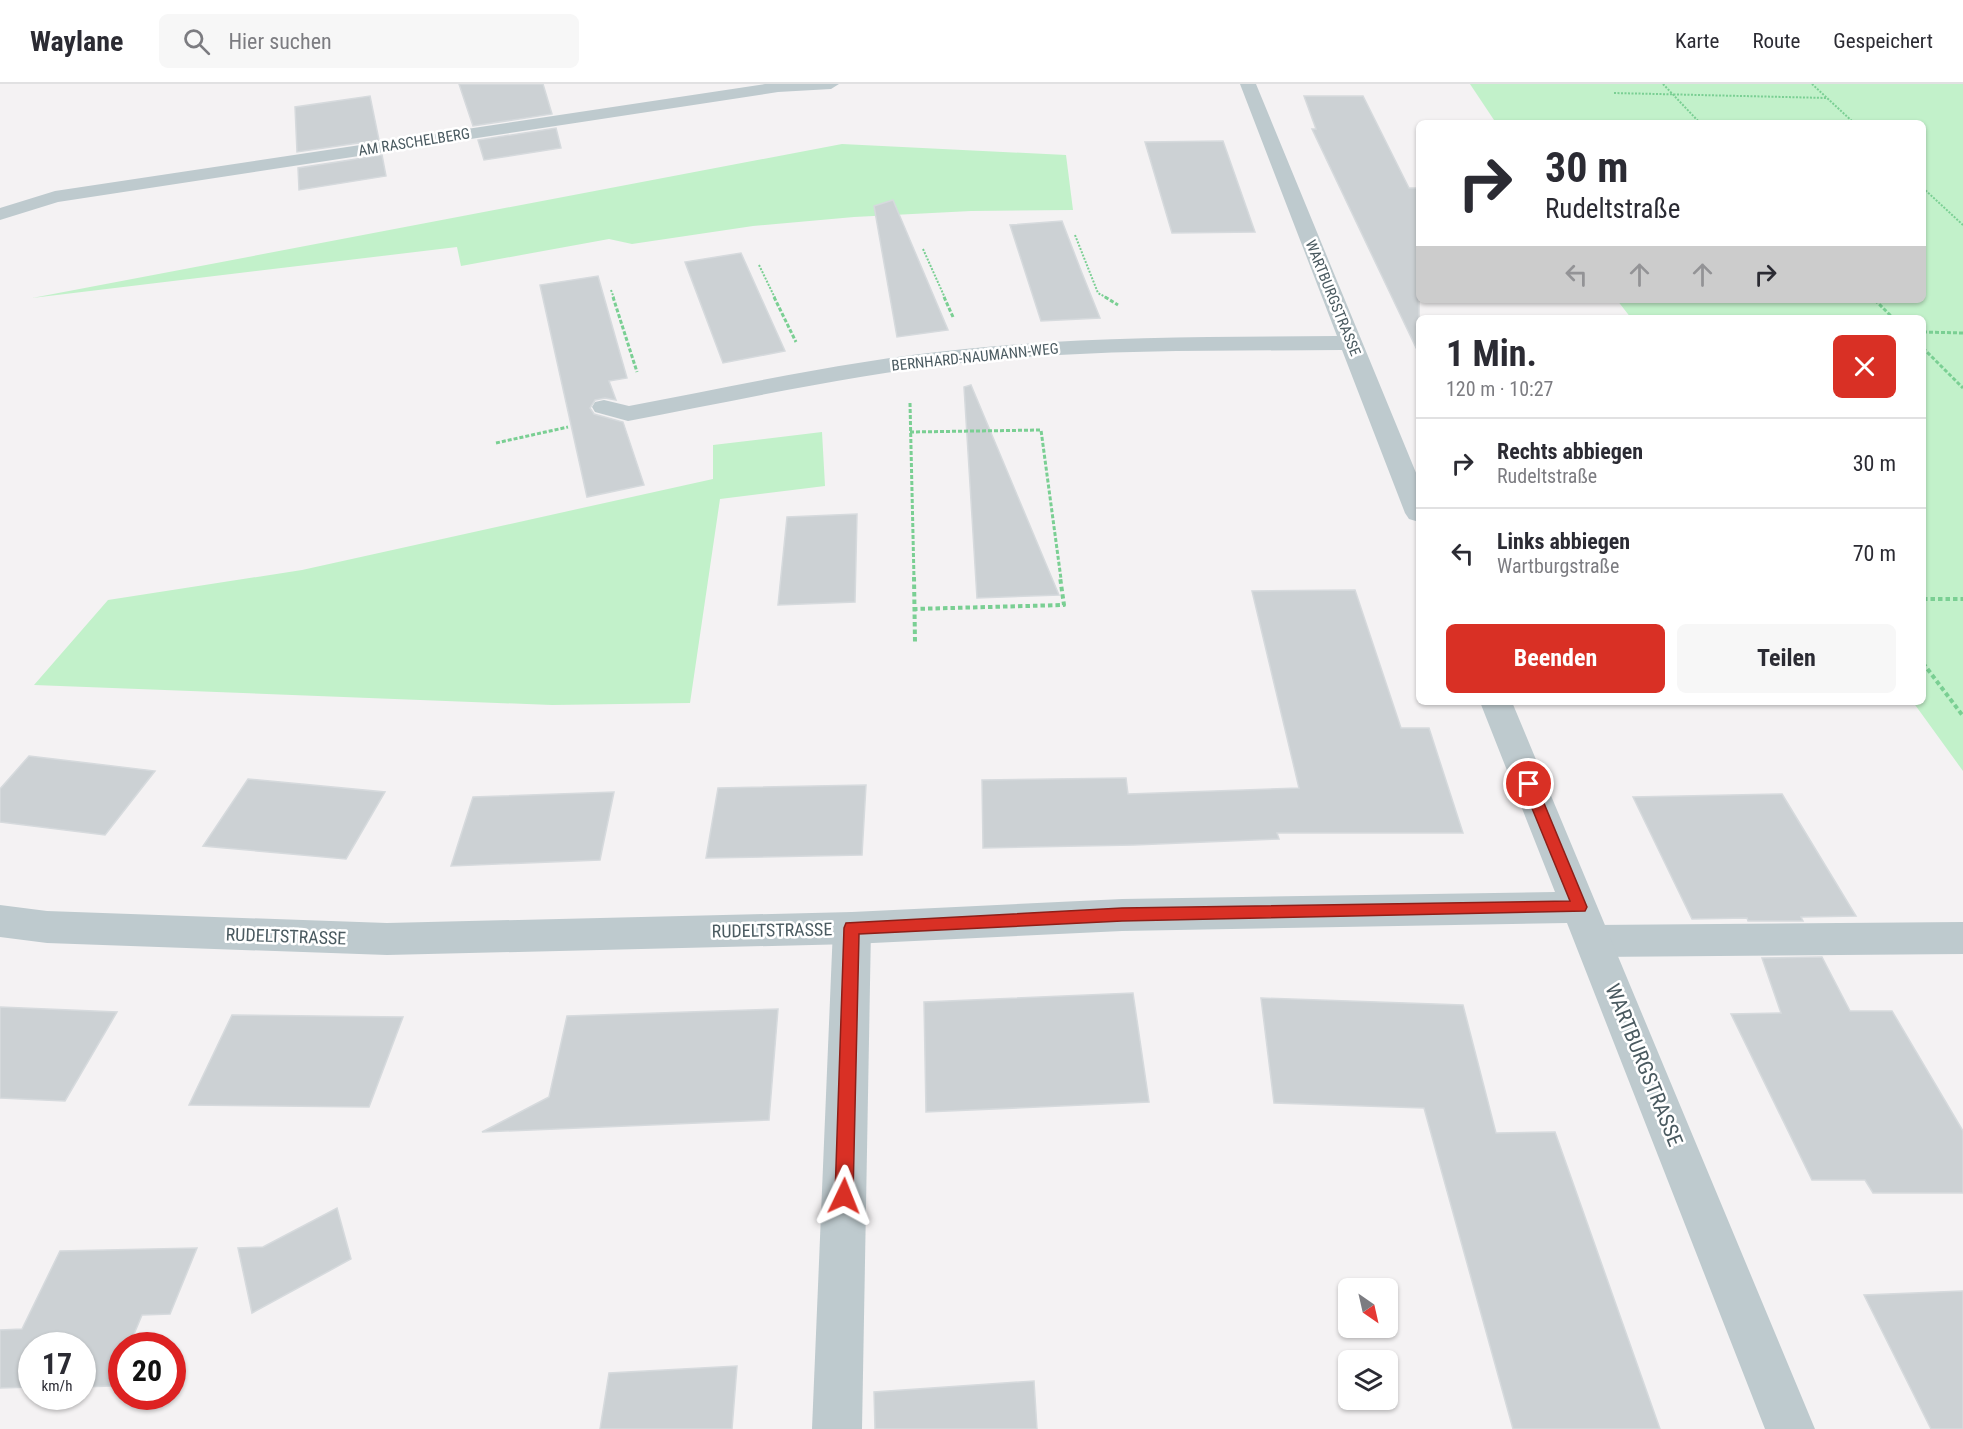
<!DOCTYPE html>
<html lang="de">
<head>
<meta charset="utf-8">
<style>
	body { margin:0; font-family:"Roboto Condensed",sans-serif; background:#f7f7f7; color:#2b2b33; height:100vh; display:flex; flex-direction:column; font-size:22px; white-space:nowrap }
	* { box-sizing:border-box; margin:0 }
	p { font-size:20px; color:#7c7c81 }
	.icon { flex:none; width:33px; height:33px; fill:none; stroke:currentColor; stroke-width:2; stroke-linecap:round; stroke-linejoin:round }
	.map { position:relative; flex:1; overflow:hidden }
	.sheet { position:absolute; left:1416px; top:231px; width:510px; height:390px; display:flex; flex-direction:column; background:#fff; border-radius:9px; box-shadow:0 2px 4px #0004 }
	.sheet>* { flex:none }
	.guide { position:absolute; left:1416px; top:36px; width:510px; height:183px; border-radius:9px; box-shadow:0 2px 4px #0004; background:#fff; color:#2b2b33; overflow:hidden }
	.needle { width:39px; rotate:146deg }
	.buttons { position:absolute; left:1338px; top:1194px; display:grid; gap:12px }
	.buttons a { display:grid; place-items:center; width:60px; height:60px; border-radius:9px; background:#fff; box-shadow:0 2px 4px #0004; font-size:30px }
	.speed { position:absolute; left:18px; top:1248px; display:flex; gap:12px; font-size:30px; font-weight:700; text-align:center }
	.speed>* { display:grid; place-content:center; width:78px; height:78px; border-radius:50%; background:#fff; box-shadow:0 2px 4px #0004; line-height:1 }
	.speed small { font-size:15px; font-weight:400 }
	.speed .limit { border:9px solid #d22; background:#fff; color:#111 }
	.pin { position:absolute; display:grid; place-items:center; width:51px; height:51px; color:#fff; margin:-26px; border:3px solid #fff; border-radius:50%; box-shadow:0 2px 6px #0007 }
	.me { position:absolute; width:66px; margin:-33px; rotate:2deg; stroke-linejoin:round; filter:drop-shadow(0 0 4px #0008) }
	.turn { display:flex; align-items:center; gap:21px; height:126px; padding:0 30px; font-size:27px }
	.turn .icon { width:78px; height:78px; stroke-width:2.5 }
	.turn b { display:block; font-size:42px; line-height:51px }
	.lanes { display:flex; align-items:center; height:57px; padding:0 30px; background:#0003; justify-content:center; gap:30px; direction:ltr }
	.lanes .off { opacity:.35 }
	.round { display:grid; place-items:center; flex:none; width:63px; height:63px; border-radius:9px; background:#f7f7f7 }
	.summary { display:flex; align-items:center; justify-content:space-between; height:102px; padding:0 30px }
	h1 { font-size:36px; font-weight:700; line-height:45px }
	.button { display:flex; gap:12px; margin-top:auto; padding:12px 30px }
	.button a { flex:1; height:69px; border-radius:9px; background:#d93025; color:#fff; font-size:24px; font-weight:700; line-height:69px; text-align:center }
	.button a+a { background:#f7f7f7; color:#2b2b33 }
	ul { padding:0; list-style:none }
	li { display:flex; align-items:center; gap:18px; height:90px; padding:0 30px; border-top:2px solid #e1e1e2 }
	li div { flex:1 }
	li b { display:block; font-size:22px }
	li em { font-style:normal }
	header { display:flex; align-items:center; gap:36px; box-sizing:border-box; height:84px; padding:0 30px; background:#fff; border-bottom:2px solid #e1e1e2 }
	header strong { font-size:28px }
	nav { display:flex; gap:33px; margin-inline-start:auto; font-size:21px }
	.search { width:420px; height:54px; background:#f7f7f7; display:flex; align-items:center; gap:15px; box-sizing:border-box; padding:0 21px; border-radius:9px; color:#7c7c81; font-size:22px }
	.map>svg:first-child { display:block }
	.green { fill:#c2f1ca }
	.building { fill:#ccd1d4; stroke:#d6dadd; stroke-width:1.5 }
	.lines { fill:none; stroke-linecap:round; stroke-linejoin:round }
	.path-far2 { stroke:#7acf93; stroke-width:2; stroke-dasharray:2 1.5; stroke-linecap:butt }
	.path-far1 { stroke:#7acf93; stroke-width:3; stroke-dasharray:4 2; stroke-linecap:butt }
	.path { stroke:#7acf93; stroke-width:4; stroke-dasharray:4.5 3; stroke-linecap:butt }
	.lane { fill:#becace; fill-rule:evenodd }
	.street { fill:#becace; fill-rule:evenodd }
	.route { fill:#d93025; stroke:#8d1f18; stroke-width:1.5 }
	.labels { text-anchor:middle; dominant-baseline:central; stroke-width:5; stroke-linejoin:round; paint-order:stroke }
	.far-street-label { font-size:15px; fill:#4a5a60; stroke:#fff }
	.street-label { font-size:18px; fill:#4a5a60; stroke:#fff }
	.near-street-label { font-size:21px; fill:#4a5a60; stroke:#fff }
</style>
</head>
<body>
<header>
<strong>Waylane</strong>
<div class="search"><svg class="icon" aria-label="search" viewBox="0 0 24 24"><circle cx="10" cy="10" r="6"/><path d="M15 15l6 6"/></svg>Hier suchen</div>
<nav><a>Karte</a><a>Route</a><a>Gespeichert</a></nav>
</header>
<div class="map">
<svg width="1963" height="1345" viewBox="0 0 1963 1345">
	<rect width="100%" height="100%" fill="#f4f2f3"/>
	<g class="green">
		<path d="M 1470,0 L 1963,0 L 1963,687 L 1913,618 L 1923,618 L 1923,234 L 1631,234 L 1617,216 L 1923,216 L 1923,39 L 1496,39 Z"/>
		<path d="M 842,60 L 1066,71 L 1073,126 L 971,127 L 854,133 L 753,142 L 632,160 L 609,155 L 461,182 L 457,163 L 32,214 Z"/>
		<path d="M 822,348 L 825,402 L 720,415 L 690,619 L 552,621 L 34,601 L 108,516 L 302,486 L 713,395 L 713,361 Z"/>
	</g>
	<g class="building">
		<path d="M 459,0 L 543,0 L 552,30 L 473,42 Z"/>
		<path d="M 370,12 L 379,56 L 297,68 L 295,23 Z"/>
		<path d="M 1304,12 L 1363,12 L 1409,104 L 1419,104 L 1419,270 L 1312,45 L 1316,45 Z"/>
		<path d="M 556,44 L 561,64 L 484,76 L 478,56 Z"/>
		<path d="M 1223,57 L 1255,148 L 1172,149 L 1145,58 Z"/>
		<path d="M 382,71 L 386,92 L 299,106 L 298,84 Z"/>
		<path d="M 893,116 L 948,246 L 897,253 L 874,122 Z"/>
		<path d="M 1062,137 L 1080,184 L 1100,234 L 1041,237 L 1010,141 Z"/>
		<path d="M 741,169 L 785,267 L 723,279 L 685,178 Z"/>
		<path d="M 598,192 L 627,294 L 609,297 L 616,316 L 605,314 L 595,316 L 590,324 L 594,330 L 623,338 L 644,401 L 587,413 L 540,201 Z"/>
		<path d="M 971,301 L 1059,511 L 977,514 L 964,303 Z"/>
		<path d="M 857,430 L 855,518 L 778,521 L 787,433 Z"/>
		<path d="M 1355,506 L 1401,644 L 1429,644 L 1463,749 L 1277,749 L 1279,755 L 1134,761 L 983,764 L 982,696 L 1126,694 L 1128,710 L 1299,704 L 1252,507 Z"/>
		<path d="M 29,672 L 155,687 L 105,751 L 0,738 L 0,705 Z"/>
		<path d="M 248,695 L 385,708 L 346,775 L 203,762 Z"/>
		<path d="M 866,701 L 862,771 L 706,774 L 718,704 Z"/>
		<path d="M 614,708 L 600,776 L 451,782 L 473,713 Z"/>
		<path d="M 1782,710 L 1856,832 L 1801,833 L 1803,837 L 1748,837 L 1747,834 L 1692,835 L 1633,713 Z"/>
		<path d="M 1822,873 L 1850,927 L 1892,927 L 1963,1047 L 1963,1109 L 1873,1109 L 1865,1096 L 1812,1096 L 1731,930 L 1781,929 L 1762,874 Z"/>
		<path d="M 1133,909 L 1149,1018 L 926,1028 L 924,918 Z"/>
		<path d="M 1261,914 L 1463,921 L 1496,1049 L 1555,1048 L 1660,1345 L 1513,1345 L 1424,1024 L 1274,1019 Z"/>
		<path d="M 0,923 L 117,928 L 65,1017 L 0,1014 Z"/>
		<path d="M 778,925 L 769,1036 L 482,1048 L 549,1013 L 567,932 Z"/>
		<path d="M 232,931 L 403,933 L 369,1023 L 189,1021 Z"/>
		<path d="M 337,1124 L 351,1175 L 252,1229 L 238,1164 L 263,1163 Z"/>
		<path d="M 197,1164 L 170,1230 L 142,1231 L 129,1262 L 122,1262 L 122,1278 L 111,1302 L 82,1303 L 82,1262 L 32,1262 L 32,1303 L 0,1304 L 0,1246 L 22,1245 L 60,1167 Z"/>
		<path d="M 1963,1207 L 1963,1345 L 1931,1345 L 1864,1211 Z"/>
		<path d="M 737,1282 L 732,1345 L 600,1345 L 609,1289 Z"/>
		<path d="M 1034,1297 L 1037,1345 L 875,1345 L 874,1308 Z"/>
	</g>
	<g class="lines">
		<g class="path-far2">
			<path d="M 1663,0 L 1700,39"/>
			<path d="M 1812,0 L 1854,39"/>
			<path d="M 1614,9 L 1827,14"/>
			<path d="M 1923,104 L 1963,141"/>
			<path d="M 1075,151 L 1098,209 L 1107,214"/>
			<path d="M 923,165 L 945,214"/>
			<path d="M 759,181 L 775,214"/>
			<path d="M 611,206 L 614,214"/>
		</g>
		<g class="path-far1">
			<path d="M 613,213 L 637,288"/>
			<path d="M 774,213 L 796,258"/>
			<path d="M 944,213 L 953,233"/>
			<path d="M 1105,213 L 1118,221"/>
			<path d="M 1875,216 L 1893,234"/>
			<path d="M 1923,248 L 1963,249"/>
			<path d="M 1923,264 L 1963,304"/>
			<path d="M 910,319 L 914,495"/>
			<path d="M 910,348 L 1041,346 L 1061,495"/>
			<path d="M 496,359 L 568,343"/>
		</g>
		<g class="path">
			<path d="M 914,493 L 915,558"/>
			<path d="M 1923,515 L 1963,515"/>
			<path d="M 913,525 L 1064,521 L 1060,493"/>
			<path d="M 1923,579 L 1963,632"/>
		</g>
		<g class="lane">
			<path d="M 852,828 L 865,833 L 871,844 L 862,1345 L 812,1345 L 833,844 L 839,833 Z"/>
			<path d="M 1963,838 L 1963,870 L 1594,873 L 1581,869 L 1575,857 L 1581,845 L 1594,841 Z"/>
		</g>
		<g class="street">
			<path d="M 765,0 L 839,0 L 831,5 L 778,8 L 58,118 L 0,136 L 0,124 L 55,107 Z"/>
			<path d="M 1240,0 L 1256,0 L 1419,396 L 1419,438 L 1409,435 L 1405,429 L 1342,266 C 1216,267 1088,265 962,279 C 850,291 739,316 628,337 L 595,328 L 592,323 L 595,318 L 604,316 L 629,322 C 740,301 851,276 965,265 C 1088,252 1213,253 1337,252 Z"/>
			<path d="M 1480,618 L 1512,618 L 1815,1345 L 1765,1345 L 1567,839 L 1122,847 L 852,860 L 387,871 L 47,859 L 0,853 L 0,821 L 47,827 L 387,839 L 852,828 L 1122,815 L 1555,808 Z"/>
		</g>
	</g>
	<path class="route" d="M 1529,695 L 1536,700 L 1587,823 L 1585,827 L 1122,837 L 859,850 L 853,1112 L 850,1118 L 844,1121 L 838,1118 L 835,1112 L 844,844 L 846,839 L 1122,824 L 1570,817 L 1522,700 Z"/>
	<g class="labels">
		<g class="far-street-label">
			<text transform="translate(414 58) rotate(-9)">AM RASCHELBERG</text>
			<text transform="translate(1333 214) rotate(68)">WARTBURGSTRASSE</text>
			<text transform="translate(975 273) rotate(-6)">BERNHARD-NAUMANN-WEG</text>
		</g>
		<g class="street-label">
			<text transform="translate(772 846) rotate(-1)">RUDELTSTRASSE</text>
			<text transform="translate(286 852) rotate(2)">RUDELTSTRASSE</text>
		</g>
		<g class="near-street-label">
			<text transform="translate(1644 981) rotate(68)">WARTBURGSTRASSE</text>
		</g>
	</g>
</svg>
<div class="buttons">
<a><svg class="needle" viewBox="-14 -14 28 28"><path d="M0-13l5 13h-10z" fill="#e53935"/><path d="M0 13l5-13h-10z" fill="#7c7c81"/></svg></a>
<a><svg class="icon" aria-label="layers" viewBox="0 0 24 24"><path d="M12 4l9 5-9 5-9-5zM3 14l9 5 9-5"/></svg></a>
</div>
<div class="speed"><div>17<small>km/h</small></div><div class="limit">20</div></div>
<div class="pin" style="left:1529px;top:700px;background:#d93025"><svg class="icon" aria-label="arrive" viewBox="0 0 24 24"><path d="M6 21V4h12l-3 4 3 4H6"/></svg></div>
<svg class="me" style="left:844px;top:1112px" viewBox="-20 -20 40 40"><path d="M0-17L14 15 0 8-14 15z" fill="#d93025" stroke="#fff" stroke-width="4"/></svg>
<div class="guide">
<div class="turn"><svg class="icon" aria-label="right" viewBox="0 0 24 24"><path d="M7 20v-9h11M14 6l5 5-5 5"/></svg><div><b>30 m</b>Rudeltstraße</div></div>
<div class="lanes"><svg class="icon off" aria-label="left" viewBox="0 0 24 24"><path d="M17 20v-9H6M10 6l-5 5 5 5"/></svg><svg class="icon off" aria-label="ahead" viewBox="0 0 24 24"><path d="M12 20V5M6 11l6-6 6 6"/></svg><svg class="icon off" aria-label="ahead" viewBox="0 0 24 24"><path d="M12 20V5M6 11l6-6 6 6"/></svg><svg class="icon" aria-label="right" viewBox="0 0 24 24"><path d="M7 20v-9h11M14 6l5 5-5 5"/></svg></div>
</div>
<section class="sheet">
<div class="summary"><div><h1>1 Min.</h1><p>120 m · 10:27</p></div><a class="round" style="background:#d93025;color:#fff"><svg class="icon" aria-label="close" viewBox="0 0 24 24"><path d="M6 6l12 12M18 6L6 18"/></svg></a></div>
<ul>
<li><svg class="icon" aria-label="right" viewBox="0 0 24 24"><path d="M7 20v-9h11M14 6l5 5-5 5"/></svg><div><b>Rechts abbiegen</b><p>Rudeltstraße</p></div><em>30 m</em></li>
<li><svg class="icon" aria-label="left" viewBox="0 0 24 24"><path d="M17 20v-9H6M10 6l-5 5 5 5"/></svg><div><b>Links abbiegen</b><p>Wartburgstraße</p></div><em>70 m</em></li>
</ul>
<div class="button"><a>Beenden</a><a>Teilen</a></div>
</section>
</div>
</body>
</html>
